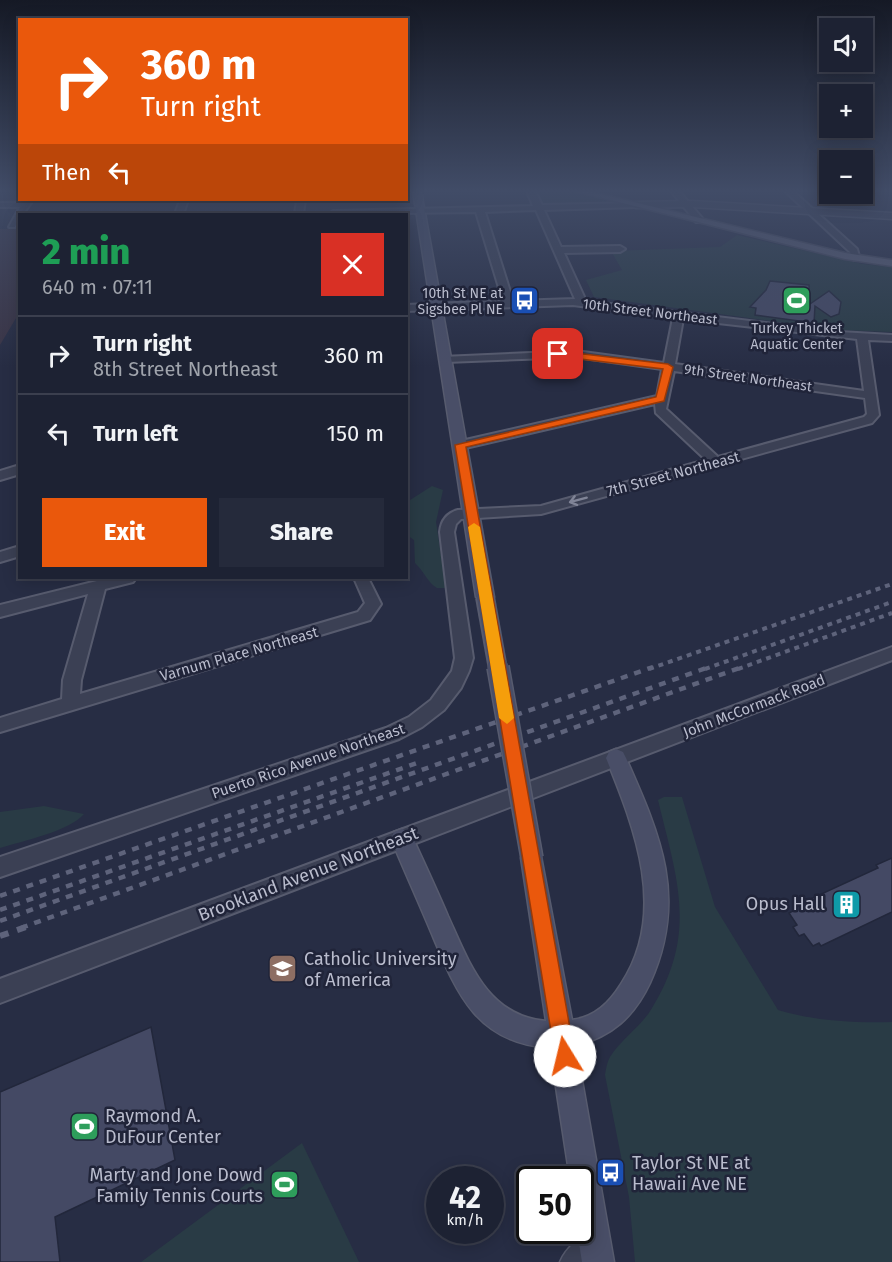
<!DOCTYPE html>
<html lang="en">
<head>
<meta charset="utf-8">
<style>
	body { margin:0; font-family:"Fira Sans",sans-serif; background:#252a3b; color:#f1f3f6; height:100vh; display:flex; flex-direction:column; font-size:22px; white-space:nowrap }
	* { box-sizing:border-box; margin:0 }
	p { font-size:20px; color:#a0a4ac }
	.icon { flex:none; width:33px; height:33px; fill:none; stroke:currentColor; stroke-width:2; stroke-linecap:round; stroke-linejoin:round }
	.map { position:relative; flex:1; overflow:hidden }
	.details { position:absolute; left:18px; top:213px; width:390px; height:366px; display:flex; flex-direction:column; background:#1d2233; border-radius:0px; box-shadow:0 3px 15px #0003,0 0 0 2px #3b3f4e }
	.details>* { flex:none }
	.top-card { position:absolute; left:18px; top:18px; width:390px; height:183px; border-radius:0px; box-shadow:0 3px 15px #0003,0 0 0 2px #3b3f4e; background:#ea580c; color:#fff; overflow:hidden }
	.fabs { position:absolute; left:819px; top:18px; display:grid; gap:12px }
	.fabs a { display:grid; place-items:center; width:54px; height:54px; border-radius:0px; background:#1d2233; box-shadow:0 3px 15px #0003,0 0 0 2px #3b3f4e; font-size:30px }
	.speed { position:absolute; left:426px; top:1166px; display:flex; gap:12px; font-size:30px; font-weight:700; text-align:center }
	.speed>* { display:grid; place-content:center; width:78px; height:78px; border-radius:50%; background:#1d2233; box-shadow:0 3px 15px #0003,0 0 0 2px #3b3f4e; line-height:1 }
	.speed small { font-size:15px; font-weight:400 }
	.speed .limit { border:3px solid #111; border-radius:9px; background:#fff; color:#111 }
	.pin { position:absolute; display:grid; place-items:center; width:51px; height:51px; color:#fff; margin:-26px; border-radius:12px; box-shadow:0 3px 9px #0006 }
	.me { position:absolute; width:66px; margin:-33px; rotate:351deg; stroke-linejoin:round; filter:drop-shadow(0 0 4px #0008) }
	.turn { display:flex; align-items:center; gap:21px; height:126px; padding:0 24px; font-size:27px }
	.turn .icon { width:78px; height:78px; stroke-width:2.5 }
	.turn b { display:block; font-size:42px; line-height:51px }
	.then { display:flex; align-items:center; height:57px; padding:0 24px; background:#0003; gap:12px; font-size:22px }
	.round { display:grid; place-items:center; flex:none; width:63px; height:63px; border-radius:0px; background:#252a3b }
	.summary { display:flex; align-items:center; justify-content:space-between; height:102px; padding:0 24px }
	h1 { font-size:36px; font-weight:800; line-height:45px; color:#1e9e55 }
	.button { display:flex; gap:12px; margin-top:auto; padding:12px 24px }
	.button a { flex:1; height:69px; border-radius:0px; background:#ea580c; color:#fff; font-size:24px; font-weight:800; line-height:69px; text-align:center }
	.button a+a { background:#252a3b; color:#f1f3f6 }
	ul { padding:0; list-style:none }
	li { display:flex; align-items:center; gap:18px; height:78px; padding:0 24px; border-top:2px solid #3b3f4e }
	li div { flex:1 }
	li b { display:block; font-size:22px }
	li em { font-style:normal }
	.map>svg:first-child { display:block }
	.medical { fill:#3a3445 }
	.green { fill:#293b45 }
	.building { fill:#444964; stroke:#22273b; stroke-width:1.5 }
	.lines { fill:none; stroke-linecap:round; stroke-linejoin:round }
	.minor-casing { stroke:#575b6e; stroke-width:4 }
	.tertiary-casing { stroke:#575b6e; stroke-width:3 }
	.secondary-casing { stroke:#575b6e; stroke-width:3 }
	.primary-casing { stroke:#45495d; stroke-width:3 }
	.minor { fill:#3b4054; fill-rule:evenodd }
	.tertiary { fill:#3b4054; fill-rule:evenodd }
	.secondary { fill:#494e67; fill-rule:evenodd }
	.primary { fill:#5a5e74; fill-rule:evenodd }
	.rail-far2 { stroke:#5e637b; stroke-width:4; stroke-dasharray:5 5; stroke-linecap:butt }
	.rail-far1 { stroke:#5e637b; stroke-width:4.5; stroke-dasharray:7 7; stroke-linecap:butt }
	.rail { stroke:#5e637b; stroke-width:6; stroke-dasharray:9 9; stroke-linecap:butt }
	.secondary-bridge-far1-casing { stroke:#575b6e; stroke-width:20; stroke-linecap:butt }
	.secondary-bridge-casing { stroke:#575b6e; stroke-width:24; stroke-linecap:butt }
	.secondary-bridge-far1 { stroke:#494e67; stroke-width:16 }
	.secondary-bridge { stroke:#494e67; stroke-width:21 }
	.oneway { stroke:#808497 }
	.route { fill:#ea580c; stroke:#983908; stroke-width:1.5 }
	.slow { fill:#f59e0b }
	.labels { text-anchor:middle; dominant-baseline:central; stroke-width:5; stroke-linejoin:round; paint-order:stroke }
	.far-poi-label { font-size:14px; fill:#b9bccd; stroke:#202439; text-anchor:end }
	.far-street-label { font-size:14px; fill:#b9bccd; stroke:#202439 }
	.street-label { font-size:15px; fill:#b9bccd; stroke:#202439 }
	.near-street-label { font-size:18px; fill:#b9bccd; stroke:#202439 }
	.near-poi-label { font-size:18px; fill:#b9bccd; stroke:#202439; text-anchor:start }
</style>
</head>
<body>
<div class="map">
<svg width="892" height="1262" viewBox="0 0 892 1262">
	<rect width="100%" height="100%" fill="#272d44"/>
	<path class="medical" d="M 0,229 L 20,229 L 19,313 L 0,345 Z"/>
	<g class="green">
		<path d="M 536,191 L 570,191 L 611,202 L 544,205 Z"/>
		<path d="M 737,235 L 863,264 L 892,267 L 892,332 L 837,330 L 594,297 L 586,280 L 622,270 L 611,251 L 720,247 Z"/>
		<path d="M 432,486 L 443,490 L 436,522 L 446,588 L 437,588 C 427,582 424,571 415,563 L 414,540 L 407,535 L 407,502 Z"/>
		<path d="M 664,797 L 682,797 L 715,907 L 778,1010 C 814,1021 854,1023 892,1022 L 892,1262 L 635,1262 L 629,1197 L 605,1075 C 606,1069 607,1062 610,1057 C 621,1039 641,1027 652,1008 C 698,933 677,879 658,800 Z"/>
		<path d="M 44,806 L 84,814 C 70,831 22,841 0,848 L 0,812 Z"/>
		<path d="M 302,1143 L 359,1262 L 141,1262 Z"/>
	</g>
	<g class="building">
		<path d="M 770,281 L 809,285 L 810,304 L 829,291 L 841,302 L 839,314 L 831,317 L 815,306 L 814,323 L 755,315 L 756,308 L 750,307 L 766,290 Z"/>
		<path d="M 892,858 L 892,912 L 821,946 L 819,943 L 813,946 L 804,934 L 799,936 L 793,927 L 797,925 L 789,913 L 795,910 L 793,907 L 878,868 L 876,865 Z"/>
		<path d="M 151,1027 L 175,1160 L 55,1217 L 60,1262 L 0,1262 L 0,1092 Z"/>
	</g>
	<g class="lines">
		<defs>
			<g id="minor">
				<path d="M 527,191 L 535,191 L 542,205 L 636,203 L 640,205 L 636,207 L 544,210 L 561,247 L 620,246 L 625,249 L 620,252 L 564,253 L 586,301 L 840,332 L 892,335 L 892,341 L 868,340 L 879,415 L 872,423 L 541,514 L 461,519 L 456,524 L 454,532 L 473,658 L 469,671 L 461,688 L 444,710 L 422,727 L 399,739 L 0,877 L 0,857 L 386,728 L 409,717 L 431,700 L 452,671 L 455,658 L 440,532 C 441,521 447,513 458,510 L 541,506 L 706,460 L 656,413 L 655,404 L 461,449 L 455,445 L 461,441 L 657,396 L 662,369 L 576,357 L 446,362 L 440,359 L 442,357 L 576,351 L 664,363 L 673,318 L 573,305 L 406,311 L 406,305 L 503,301 L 476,212 L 329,214 L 333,211 L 533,206 ZM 536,210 L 575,299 L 513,301 L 485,212 ZM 683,319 L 857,339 L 864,391 L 675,364 ZM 674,371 L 865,398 L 867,414 L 864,417 L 718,457 L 666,409 Z"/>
				<path d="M 671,191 L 679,191 L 702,218 L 702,222 L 696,222 Z"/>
				<path d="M 785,191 L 793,191 L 857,249 L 860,260 L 854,260 L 850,252 Z"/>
				<path d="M 25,200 L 33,200 L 23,214 L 20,214 L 15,227 L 9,227 L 20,207 L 0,207 L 0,203 L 23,203 Z"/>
				<path d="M 180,200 L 188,200 L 183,214 L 175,214 Z"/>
				<path d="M 297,200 L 305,200 L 303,214 L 295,214 Z"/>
				<path d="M 20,465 L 20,474 L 0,480 L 0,471 Z"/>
				<path d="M 20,546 L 20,556 L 0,562 L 0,552 Z"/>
				<path d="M 109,578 L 136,578 L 133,582 L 105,589 L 81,680 L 80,694 L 358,612 L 365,603 L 354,578 L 368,578 L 381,604 L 370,620 L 0,732 L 0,718 L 62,699 L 63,680 L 88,594 L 0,617 L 0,605 Z"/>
				<path d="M 892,647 L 892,660 L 0,1003 L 0,979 Z"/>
			</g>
			<g id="tertiary">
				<path d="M 692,201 L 892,213 L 892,219 L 692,207 L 636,208 L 631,205 L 636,202 Z"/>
				<path d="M 595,1231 L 606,1235 L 610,1246 L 606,1257 L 600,1262 L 560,1262 C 567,1246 580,1237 595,1231 Z"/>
			</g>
			<g id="secondary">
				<path d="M 413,191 L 421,191 L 494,597 L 485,603 L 476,597 Z"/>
				<path d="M 616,749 L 623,752 L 626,758 C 661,837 688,899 650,983 C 634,1017 612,1036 576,1046 L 614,1262 L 582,1262 L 577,1230 L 580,1230 L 580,1179 L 570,1179 L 550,1048 C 475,1043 456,991 431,932 C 418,901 404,870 391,839 L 394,832 L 402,829 L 410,832 C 423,860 436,888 448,916 C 469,962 487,1016 546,1021 L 521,858 L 524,851 L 532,847 L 540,851 L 572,1020 C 595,1017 609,1003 621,984 C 668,913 635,829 606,758 L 609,752 Z"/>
			</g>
			<path id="primary" d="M 575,191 L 588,191 L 845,253 L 892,260 L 892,266 L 845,259 Z"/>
		</defs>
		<use href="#minor" class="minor-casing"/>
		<use href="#tertiary" class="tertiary-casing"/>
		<use href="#secondary" class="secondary-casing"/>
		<use href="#primary" class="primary-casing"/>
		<use href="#minor" class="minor"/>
		<use href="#tertiary" class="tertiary"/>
		<use href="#secondary" class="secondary"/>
		<use href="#primary" class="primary"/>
		<g class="rail-far2">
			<path d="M 649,669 L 892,584"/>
			<path d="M 705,669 L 892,602"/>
			<path d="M 738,669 L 892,613"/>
		</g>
		<g class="rail-far1">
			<path d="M 0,896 L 653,667"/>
			<path d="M 0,910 L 417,763"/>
			<path d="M 0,921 L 709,667"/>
			<path d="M 21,928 L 742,667"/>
		</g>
		<path class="rail" d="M 0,936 L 26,927"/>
		<defs>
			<path id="secondary-bridge-far1" d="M 485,597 L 498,669"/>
			<path id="secondary-bridge" d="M 498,667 L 532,858"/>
		</defs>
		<use href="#secondary-bridge-far1" class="secondary-bridge-far1-casing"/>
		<use href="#secondary-bridge" class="secondary-bridge-casing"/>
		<use href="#secondary-bridge-far1" class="secondary-bridge-far1"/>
		<use href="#secondary-bridge" class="secondary-bridge"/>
	</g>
	<defs><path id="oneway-shaft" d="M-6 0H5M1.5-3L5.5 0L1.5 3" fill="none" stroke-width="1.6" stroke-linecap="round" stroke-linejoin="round" transform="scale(1.5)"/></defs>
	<use class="oneway" href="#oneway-shaft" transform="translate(578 500) rotate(165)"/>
	<linearGradient id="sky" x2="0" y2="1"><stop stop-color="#151925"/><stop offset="0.52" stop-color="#414c67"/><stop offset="1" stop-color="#414c67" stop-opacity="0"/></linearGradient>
	<rect width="892" height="367" fill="url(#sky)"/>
	<path class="route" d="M 558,351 L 668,364 L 673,367 L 664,401 L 466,447 L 575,1056 L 572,1063 L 565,1066 L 558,1063 L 555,1056 L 455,445 L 656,397 L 663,369 L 555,356 L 554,354 Z"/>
	<path class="slow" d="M 474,523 L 480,527 L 514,718 L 507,724 L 499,718 L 468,527 Z"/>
	<defs>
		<symbol id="bus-square" viewBox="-11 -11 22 22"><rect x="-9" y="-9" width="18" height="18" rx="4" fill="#1a4fb4" stroke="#202439"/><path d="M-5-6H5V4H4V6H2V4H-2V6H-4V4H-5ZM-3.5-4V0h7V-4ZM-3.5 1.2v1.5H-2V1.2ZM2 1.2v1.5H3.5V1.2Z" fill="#fff"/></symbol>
		<symbol id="stadium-square" viewBox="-11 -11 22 22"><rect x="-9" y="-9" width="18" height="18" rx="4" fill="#2e9e5b" stroke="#202439"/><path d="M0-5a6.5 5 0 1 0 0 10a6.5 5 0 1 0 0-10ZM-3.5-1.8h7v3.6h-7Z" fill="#fff"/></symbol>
		<symbol id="building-square" viewBox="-11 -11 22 22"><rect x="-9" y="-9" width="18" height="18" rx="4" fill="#0f9aa8" stroke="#202439"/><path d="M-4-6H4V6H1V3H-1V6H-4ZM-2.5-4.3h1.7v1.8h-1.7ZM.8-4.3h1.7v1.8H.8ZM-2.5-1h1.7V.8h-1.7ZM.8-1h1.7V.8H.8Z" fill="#fff"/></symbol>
		<symbol id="university-square" viewBox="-11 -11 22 22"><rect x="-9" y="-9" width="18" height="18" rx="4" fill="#8d6e63" stroke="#202439"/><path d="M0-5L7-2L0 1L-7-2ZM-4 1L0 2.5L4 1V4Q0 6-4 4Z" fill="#fff"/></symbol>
	</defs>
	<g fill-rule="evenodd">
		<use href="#bus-square" x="508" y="284" width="33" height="33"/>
		<use href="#stadium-square" x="780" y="284" width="33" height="33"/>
		<use href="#building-square" x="830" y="888" width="33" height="33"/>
		<use href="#university-square" x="266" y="952" width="33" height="33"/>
		<use href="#stadium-square" x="68" y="1110" width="33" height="33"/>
		<use href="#bus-square" x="594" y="1156" width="33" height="33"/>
		<use href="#stadium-square" x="268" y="1168" width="33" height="33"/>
	</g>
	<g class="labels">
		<g class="far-poi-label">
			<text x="503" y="293">10th St NE at<tspan x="503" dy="16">Sigsbee Pl NE</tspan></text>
			<text x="797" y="328" text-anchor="middle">Turkey Thicket<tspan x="797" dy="16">Aquatic Center</tspan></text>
		</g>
		<g class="far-street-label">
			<text transform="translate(650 312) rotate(7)">10th Street Northeast</text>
			<text transform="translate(748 378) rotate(8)">9th Street Northeast</text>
		</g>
		<g class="street-label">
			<text transform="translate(673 474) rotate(-15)">7th Street Northeast</text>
			<text transform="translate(239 654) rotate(-16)">Varnum Place Northeast</text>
			<text transform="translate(754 706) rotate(-21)">John McCormack Road</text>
			<text transform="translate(308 761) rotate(-19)">Puerto Rico Avenue Northeast</text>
		</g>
		<g class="near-street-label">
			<text transform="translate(308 874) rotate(-21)">Brookland Avenue Northeast</text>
		</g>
		<g class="near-poi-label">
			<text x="825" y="904" text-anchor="end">Opus Hall</text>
			<text x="304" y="959">Catholic University<tspan x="304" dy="21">of America</tspan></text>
			<text x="105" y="1116">Raymond A.<tspan x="105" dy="21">DuFour Center</tspan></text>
			<text x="632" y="1163">Taylor St NE at<tspan x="632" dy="21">Hawaii Ave NE</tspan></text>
			<text x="263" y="1175" text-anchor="end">Marty and Jone Dowd<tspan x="263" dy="21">Family Tennis Courts</tspan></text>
		</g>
	</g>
</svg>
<div class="fabs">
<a><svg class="icon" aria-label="sound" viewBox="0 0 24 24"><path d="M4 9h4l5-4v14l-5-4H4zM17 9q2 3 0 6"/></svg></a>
<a>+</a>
<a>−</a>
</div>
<div class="speed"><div>42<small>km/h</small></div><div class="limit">50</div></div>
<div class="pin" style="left:558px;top:354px;background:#d93025"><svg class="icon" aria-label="arrive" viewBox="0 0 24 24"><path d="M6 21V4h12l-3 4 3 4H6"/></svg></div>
<svg class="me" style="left:565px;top:1056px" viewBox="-20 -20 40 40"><circle r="19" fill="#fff"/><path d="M0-13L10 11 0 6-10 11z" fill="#ea580c"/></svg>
<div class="top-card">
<div class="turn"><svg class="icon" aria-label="right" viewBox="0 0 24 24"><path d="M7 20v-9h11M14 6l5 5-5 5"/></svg><div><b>360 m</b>Turn right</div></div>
<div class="then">Then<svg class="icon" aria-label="left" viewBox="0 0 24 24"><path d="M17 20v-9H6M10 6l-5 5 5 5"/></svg></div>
</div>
<section class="details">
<div class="summary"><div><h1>2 min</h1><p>640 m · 07:11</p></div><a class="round" style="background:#d93025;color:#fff"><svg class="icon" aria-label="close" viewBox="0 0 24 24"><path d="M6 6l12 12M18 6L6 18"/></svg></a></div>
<ul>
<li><svg class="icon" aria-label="right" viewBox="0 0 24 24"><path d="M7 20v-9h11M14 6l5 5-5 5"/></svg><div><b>Turn right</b><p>8th Street Northeast</p></div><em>360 m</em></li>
<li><svg class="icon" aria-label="left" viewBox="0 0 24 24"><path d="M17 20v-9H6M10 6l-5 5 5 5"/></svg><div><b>Turn left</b></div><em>150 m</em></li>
</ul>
<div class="button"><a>Exit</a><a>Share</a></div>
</section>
</div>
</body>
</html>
